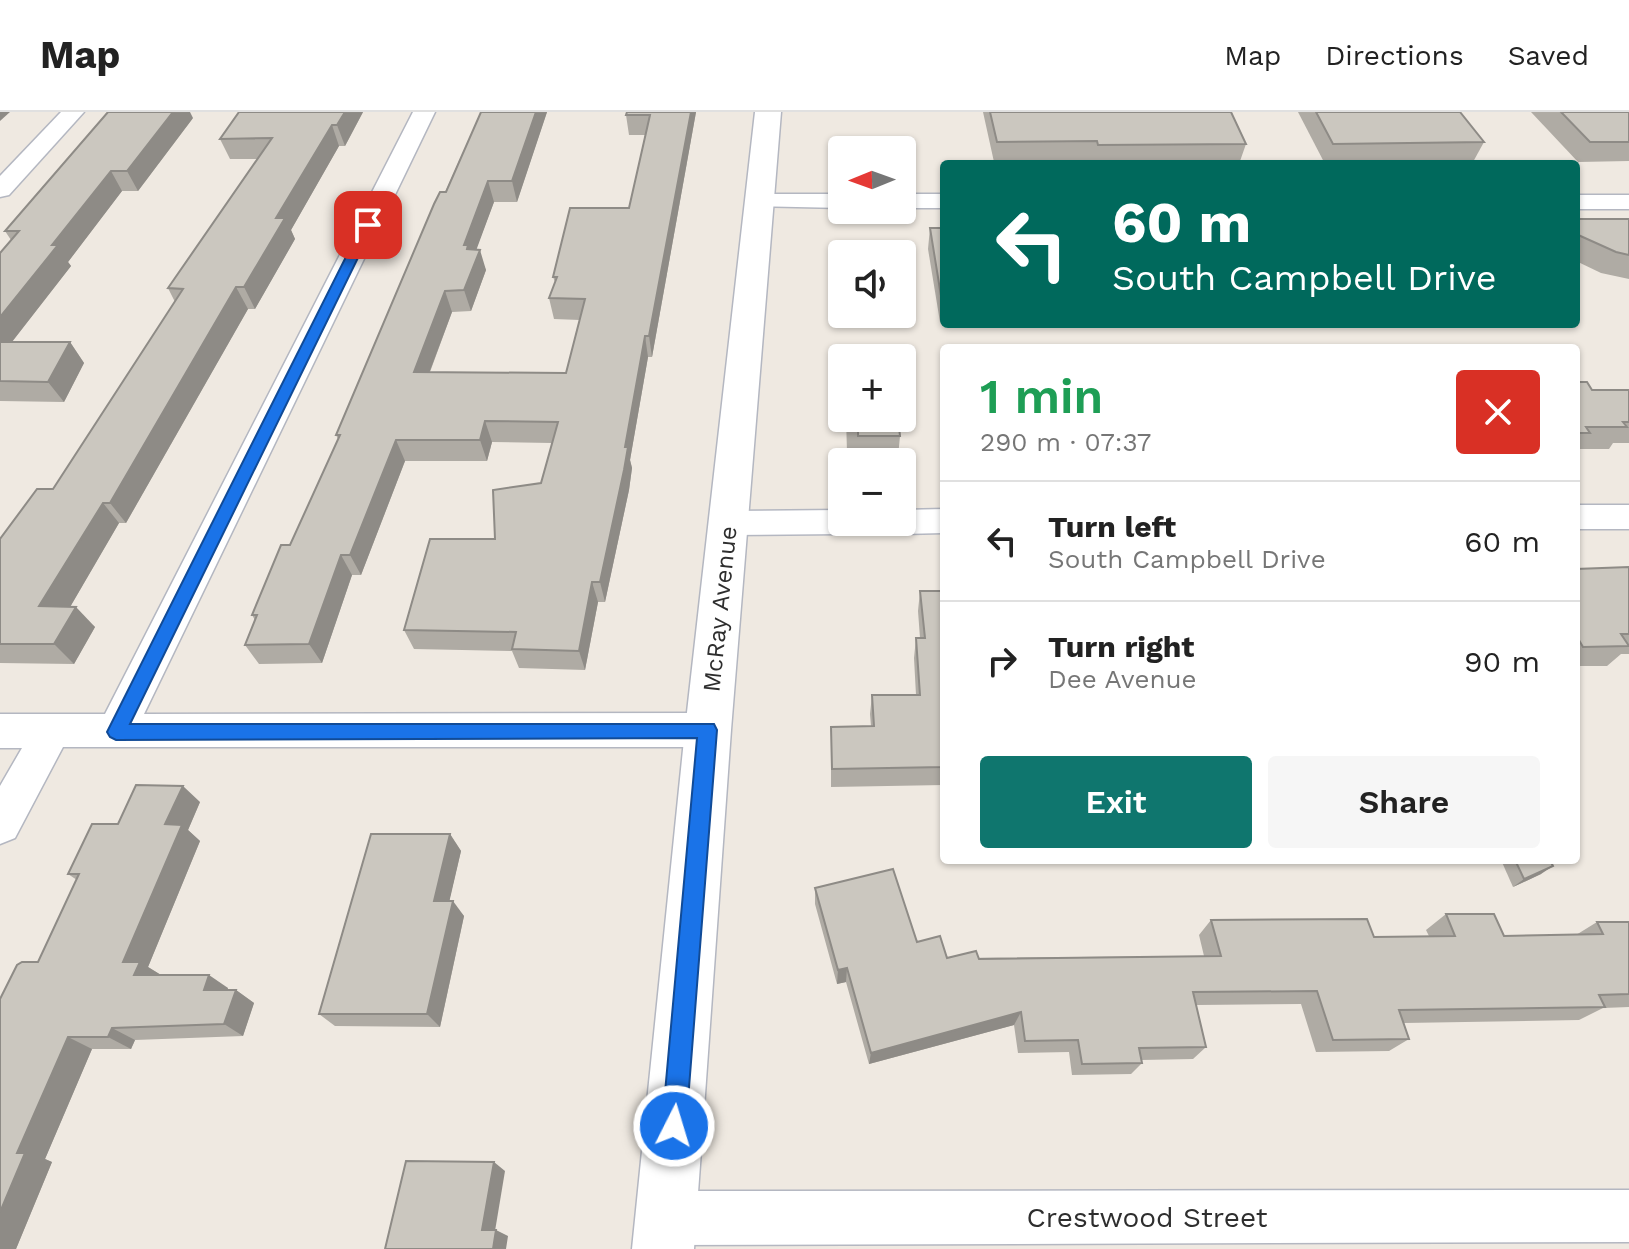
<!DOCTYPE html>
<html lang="en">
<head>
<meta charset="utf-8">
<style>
	body { margin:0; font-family:"Work Sans",sans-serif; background:#f6f6f6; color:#222; height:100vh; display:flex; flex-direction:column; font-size:30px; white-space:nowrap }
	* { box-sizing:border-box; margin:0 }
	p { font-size:26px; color:#767676 }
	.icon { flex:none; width:44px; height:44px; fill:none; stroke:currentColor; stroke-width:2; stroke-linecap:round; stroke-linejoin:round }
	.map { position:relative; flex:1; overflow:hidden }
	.drawer { position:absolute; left:940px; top:232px; width:640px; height:520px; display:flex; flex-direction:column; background:#fff; border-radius:8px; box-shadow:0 2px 6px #0004 }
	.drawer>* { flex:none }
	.guide { position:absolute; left:940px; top:48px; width:640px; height:168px; border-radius:8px; box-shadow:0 2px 6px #0004; background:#00695c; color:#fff; overflow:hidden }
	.needle { width:52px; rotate:269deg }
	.tools { position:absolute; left:828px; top:24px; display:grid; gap:16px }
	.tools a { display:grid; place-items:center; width:88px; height:88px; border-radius:8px; background:#fff; box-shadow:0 2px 6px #0004; font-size:40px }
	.pin { position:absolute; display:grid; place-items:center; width:68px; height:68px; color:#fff; margin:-34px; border-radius:16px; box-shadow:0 4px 12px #0006 }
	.me { position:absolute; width:88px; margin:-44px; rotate:5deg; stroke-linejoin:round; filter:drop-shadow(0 0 6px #0008) }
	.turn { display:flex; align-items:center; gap:28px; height:168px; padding:0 40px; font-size:36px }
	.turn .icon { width:104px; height:104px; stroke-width:2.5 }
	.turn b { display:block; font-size:56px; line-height:68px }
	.round { display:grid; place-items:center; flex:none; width:84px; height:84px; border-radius:8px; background:#f6f6f6 }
	.summary { display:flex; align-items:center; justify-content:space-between; height:136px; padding:0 40px }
	h1 { font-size:48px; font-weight:600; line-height:60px; color:#1e9e55 }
	.action { display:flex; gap:16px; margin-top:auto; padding:16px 40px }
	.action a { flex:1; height:92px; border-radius:8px; background:#0f766e; color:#fff; font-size:32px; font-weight:600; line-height:92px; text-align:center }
	.action a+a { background:#f6f6f6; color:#222 }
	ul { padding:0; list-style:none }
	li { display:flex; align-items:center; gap:24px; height:120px; padding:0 40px; border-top:2px solid #e0e0e0 }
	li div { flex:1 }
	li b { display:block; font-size:30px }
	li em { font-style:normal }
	header { display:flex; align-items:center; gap:48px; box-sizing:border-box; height:112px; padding:0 40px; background:#fff; border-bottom:2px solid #e0e0e0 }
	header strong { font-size:38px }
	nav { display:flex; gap:44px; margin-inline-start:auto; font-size:28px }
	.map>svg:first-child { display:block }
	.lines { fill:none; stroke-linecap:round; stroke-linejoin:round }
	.minor-casing { stroke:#b4b7c1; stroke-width:3 }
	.tertiary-casing { stroke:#b4b7c1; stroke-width:3 }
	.minor { fill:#fff; fill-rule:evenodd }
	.tertiary { fill:#fff; fill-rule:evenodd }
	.wall { fill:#afaba4 }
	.shaded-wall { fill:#8e8b86 }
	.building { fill:#cbc7bf; stroke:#8e8b86; stroke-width:2 }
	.route { fill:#1a73e8; stroke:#114b97; stroke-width:2 }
	.labels { text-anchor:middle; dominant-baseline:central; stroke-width:7; stroke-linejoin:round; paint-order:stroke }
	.street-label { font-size:24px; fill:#2e2e2e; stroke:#fff }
	.near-street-label { font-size:28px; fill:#2e2e2e; stroke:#fff }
</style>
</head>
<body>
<header>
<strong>Map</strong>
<nav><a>Map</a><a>Directions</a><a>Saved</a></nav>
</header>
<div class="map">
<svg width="1629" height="1137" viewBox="0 0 1629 1137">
	<rect width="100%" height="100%" fill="#efe9e1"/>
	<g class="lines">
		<defs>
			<g id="minor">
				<path d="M 61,0 L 84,0 L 9,83 L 0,85 L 0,64 Z"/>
				<path d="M 413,0 L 435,0 L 144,602 L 708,601 L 722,606 L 728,618 L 722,630 L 708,635 L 63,635 L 15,726 L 0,732 L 0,674 L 22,636 L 0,636 L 0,602 L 105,602 Z"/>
				<path d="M 760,82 L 842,82 L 842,96 L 751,94 L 748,89 L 751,84 Z"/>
				<rect x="902" y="82" width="42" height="14"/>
				<rect x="1576" y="83" width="53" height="14"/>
				<rect x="1576" y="393" width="53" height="24"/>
				<path d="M 944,397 L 944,421 L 902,422 L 890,418 L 885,410 L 902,410 L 902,398 Z"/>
				<path d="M 842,398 L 842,410 L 859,410 L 854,418 L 842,422 L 728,423 L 716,419 L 711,411 L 716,403 L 728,399 Z"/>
				<path d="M 1629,1078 L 1629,1130 L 666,1133 L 647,1125 L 639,1106 L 647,1087 L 666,1079 Z"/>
			</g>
			<path id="tertiary" d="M 755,0 L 781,0 L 731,618 L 694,1137 L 632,1137 L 685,618 Z"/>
		</defs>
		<use href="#minor" class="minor-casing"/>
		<use href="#tertiary" class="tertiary-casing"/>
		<use href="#minor" class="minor"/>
		<use href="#tertiary" class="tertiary"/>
	</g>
	<g class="wall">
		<path d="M 239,0 L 363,0 L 345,34 L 339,34 L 291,118 L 295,127 L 255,197 L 248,197 L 126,411 L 119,411 L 70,495 L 95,515 L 74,552 L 0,551 L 0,427 L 53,377 L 175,190 L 168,176 L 258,47 L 230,47 L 220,27 Z"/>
		<path d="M 481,0 L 547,0 L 517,90 L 494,90 L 476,137 L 486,158 L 471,199 L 452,200 L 430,260 L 566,261 L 580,208 L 554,207 L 549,186 L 555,170 L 553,165 L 629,96 L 645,23 L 629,23 L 626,3 L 627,0 L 696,0 L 652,245 L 648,245 L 630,348 L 632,356 L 629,378 L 605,490 L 598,490 L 585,558 L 519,556 L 512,539 L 414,537 L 404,518 L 495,427 L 541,371 L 552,331 L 492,330 L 487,349 L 405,349 L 361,463 L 352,463 L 322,551 L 259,552 L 245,533 L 255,508 L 252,503 L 290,433 L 338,327 L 336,323 Z"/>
		<path d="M 983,0 L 1231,0 L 1246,32 L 1239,52 L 1093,52 L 1093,49 L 994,50 Z"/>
		<path d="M 1298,0 L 1460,0 L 1484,30 L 1473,50 L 1325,52 Z"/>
		<path d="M 1531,0 L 1629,0 L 1629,49 L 1578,50 Z"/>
		<path d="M 193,6 L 138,79 L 122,79 L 68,150 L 71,154 L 12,230 L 70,230 L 84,251 L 64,290 L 0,289 L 0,141 L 11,128 L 5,119 Z"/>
		<path d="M 1576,107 L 1629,107 L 1629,167 L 1601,161 L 1576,149 Z"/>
		<path d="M 930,116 L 944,116 L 944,210 L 940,210 L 928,137 Z"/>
		<path d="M 1576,270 L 1592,278 L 1629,278 L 1629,331 L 1613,331 L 1609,337 L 1577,337 L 1576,338 Z"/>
		<path d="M 846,306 L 898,306 L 900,324 L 898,345 L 857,345 L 857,339 L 847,340 Z"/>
		<path d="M 1629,455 L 1629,542 L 1621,542 L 1607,554 L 1576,554 L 1576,457 Z"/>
		<path d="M 920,479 L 944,479 L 944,673 L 831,675 L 831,615 L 871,614 L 870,602 L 872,583 L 916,583 L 914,546 L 916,526 L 920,526 L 918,499 Z"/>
		<path d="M 200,690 L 188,718 L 200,729 L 148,855 L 161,863 L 228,876 L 227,878 L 236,878 L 254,891 L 243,924 L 135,928 L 131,937 L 92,937 L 45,1047 L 52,1050 L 16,1137 L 38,850 L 77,768 L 68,762 L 118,712 Z"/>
		<path d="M 450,722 L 461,739 L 449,789 L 464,804 L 440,915 L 335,914 L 319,902 Z"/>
		<path d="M 1501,748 L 1550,748 L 1541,762 L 1513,775 Z"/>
		<path d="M 815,776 L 947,846 L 1204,844 L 1199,823 L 1211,808 L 1374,825 L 1429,824 L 1426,818 L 1446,802 L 1504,824 L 1576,823 L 1597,810 L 1629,810 L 1629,895 L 1603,896 L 1579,908 L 1404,911 L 1409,927 L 1389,939 L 1316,940 L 1301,892 L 1196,893 L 1206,935 L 1193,947 L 1141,948 L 1142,951 L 1131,962 L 1072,963 L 1069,940 L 1018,941 L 1014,913 L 869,952 L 846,870 L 837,872 L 815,792 Z"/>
	</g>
	<g class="shaded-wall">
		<path d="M 0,0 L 10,0 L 0,9 Z"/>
		<path d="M 169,0 L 190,0 L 193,6 L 138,79 L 127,59 Z"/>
		<path d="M 345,0 L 363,0 L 345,34 L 337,13 Z"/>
		<path d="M 536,0 L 547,0 L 517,90 L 512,69 Z"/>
		<path d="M 691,0 L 696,0 L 652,245 L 649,224 Z"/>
		<path d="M 332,13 L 339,34 L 291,118 L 295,127 L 255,197 L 244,175 L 276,106 Z"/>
		<path d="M 111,59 L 122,79 L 68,150 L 71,154 L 11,231 L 0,237 L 0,205 L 52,133 Z"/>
		<path d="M 488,69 L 494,90 L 473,147 L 480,138 L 486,158 L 471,199 L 464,178 L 464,133 Z"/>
		<path d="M 236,175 L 248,197 L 126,411 L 110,391 Z"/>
		<path d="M 445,179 L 452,200 L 422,280 L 414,260 Z"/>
		<path d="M 645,224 L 648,245 L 630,348 L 632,356 L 629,378 L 605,490 L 600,470 Z"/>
		<path d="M 70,230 L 84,251 L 64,290 L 48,270 Z"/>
		<path d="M 485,309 L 492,330 L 487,349 L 480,328 Z"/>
		<path d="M 396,328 L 405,349 L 361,463 L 350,443 Z"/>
		<path d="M 103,391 L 119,411 L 59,514 L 39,494 Z"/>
		<path d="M 341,443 L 352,463 L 322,551 L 309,532 Z"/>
		<path d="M 592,470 L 598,490 L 585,558 L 579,539 Z"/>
		<path d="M 76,495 L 95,515 L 74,552 L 54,532 Z"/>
		<path d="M 183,674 L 200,690 L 188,718 L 200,729 L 148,855 L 161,863 L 134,863 L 123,850 L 165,712 Z"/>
		<path d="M 450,722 L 461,739 L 446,804 L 434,789 Z"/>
		<path d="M 1553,754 L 1541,762 L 1513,775 L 1524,767 Z"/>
		<path d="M 453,789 L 464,804 L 440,915 L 427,902 Z"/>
		<path d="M 847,856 L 846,870 L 837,872 L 838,858 Z"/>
		<path d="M 209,863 L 228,876 L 223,891 L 204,878 Z"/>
		<path d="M 236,878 L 254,891 L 243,924 L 224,912 Z"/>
		<path d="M 1021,900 L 1014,913 L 869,952 L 871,941 Z"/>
		<path d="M 112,916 L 135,928 L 131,937 L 108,925 Z"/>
		<path d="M 68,925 L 92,937 L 45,1047 L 52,1050 L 16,1137 L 0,1137 L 0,1100 L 17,1041 Z"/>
		<path d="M 494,1050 L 505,1059 L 494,1125 L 482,1118 Z"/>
		<path d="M 496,1118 L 508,1124 L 506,1137 L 493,1137 Z"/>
	</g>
	<g class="building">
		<path d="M 108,0 L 173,0 L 127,59 L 111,59 L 52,133 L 58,133 L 0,205 L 0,141 L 19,119 L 5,119 Z"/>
		<path d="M 239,0 L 345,0 L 337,13 L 332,13 L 276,106 L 285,106 L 244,175 L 236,175 L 110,391 L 103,391 L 39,494 L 76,495 L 54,532 L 0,532 L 0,427 L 37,377 L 53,377 L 183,177 L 168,176 L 272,26 L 220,27 Z"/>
		<path d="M 481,0 L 536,0 L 512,69 L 488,69 L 464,133 L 468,133 L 467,137 L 480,138 L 464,178 L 445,179 L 414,260 L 566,261 L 585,187 L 549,186 L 557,165 L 553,165 L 570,96 L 629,96 L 650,3 L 626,3 L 627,0 L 691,0 L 649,224 L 645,224 L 625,335 L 628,335 L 624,358 L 600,470 L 592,470 L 579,539 L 512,537 L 516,520 L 404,518 L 430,427 L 495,427 L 493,378 L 541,371 L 558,310 L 485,309 L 480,328 L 396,328 L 350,443 L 341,443 L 309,532 L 245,533 L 257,503 L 252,503 L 281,433 L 290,433 L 340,323 L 336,323 L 434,92 L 440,80 L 446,80 Z"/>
		<path d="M 990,0 L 1231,0 L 1246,32 L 1098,33 L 1097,29 L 997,30 Z"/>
		<path d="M 1316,0 L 1460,0 L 1484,30 L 1333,32 Z"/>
		<path d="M 1561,0 L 1629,0 L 1629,30 L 1590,30 Z"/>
		<path d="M 1576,107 L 1629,107 L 1629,143 L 1616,140 L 1576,122 Z"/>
		<path d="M 930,116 L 944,116 L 944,190 L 942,190 Z"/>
		<path d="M 0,230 L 70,230 L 48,270 L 0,269 Z"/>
		<path d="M 1576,270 L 1587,270 L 1592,278 L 1629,278 L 1629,310 L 1623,310 L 1627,315 L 1586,315 L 1590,321 L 1576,321 Z"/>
		<path d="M 848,306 L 898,306 L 900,324 L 858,324 L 858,318 L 848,318 Z"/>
		<path d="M 1629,455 L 1629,522 L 1621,522 L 1629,534 L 1583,535 L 1576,523 L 1576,457 Z"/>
		<path d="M 920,479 L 944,479 L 944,655 L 832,657 L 831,615 L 874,614 L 872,583 L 920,583 L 916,526 L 925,526 Z"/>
		<path d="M 136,673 L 183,674 L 165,712 L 182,713 L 123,850 L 140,850 L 134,863 L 209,863 L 204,878 L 236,878 L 224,912 L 112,916 L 108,925 L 68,925 L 17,1041 L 25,1041 L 0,1100 L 0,887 L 17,853 L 22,850 L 38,850 L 79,762 L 68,762 L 92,712 L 118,712 Z"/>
		<path d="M 371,722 L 450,722 L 434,789 L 453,789 L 427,902 L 319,902 Z"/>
		<path d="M 1515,748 L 1550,748 L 1553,754 L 1524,767 Z"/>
		<path d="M 893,757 L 917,830 L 940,824 L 947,846 L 976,839 L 979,847 L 1221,844 L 1211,808 L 1367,807 L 1374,825 L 1455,824 L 1446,802 L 1494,802 L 1504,824 L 1603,822 L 1597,810 L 1629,810 L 1629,882 L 1599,883 L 1605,895 L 1399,898 L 1409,927 L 1333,928 L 1317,879 L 1193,880 L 1206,935 L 1139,936 L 1142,951 L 1082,952 L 1078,928 L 1025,929 L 1021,900 L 871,941 L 847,856 L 838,858 L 815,776 Z"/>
		<path d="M 406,1049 L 494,1050 L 482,1118 L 496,1118 L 493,1137 L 385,1137 Z"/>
	</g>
	<path class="route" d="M 368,109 L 374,113 L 130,612 L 714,612 L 717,618 L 686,1014 L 682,1023 L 674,1026 L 665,1023 L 662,1014 L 697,626 L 116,628 L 110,625 L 107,620 L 362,113 Z"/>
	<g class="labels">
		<g class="street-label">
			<text transform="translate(720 497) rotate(-84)">McRay Avenue</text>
		</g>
		<g class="near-street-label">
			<text x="1147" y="1105">Crestwood Street</text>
		</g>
	</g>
</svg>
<div class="tools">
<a><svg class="needle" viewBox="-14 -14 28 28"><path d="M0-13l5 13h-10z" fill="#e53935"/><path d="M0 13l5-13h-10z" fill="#767676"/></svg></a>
<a><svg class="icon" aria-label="sound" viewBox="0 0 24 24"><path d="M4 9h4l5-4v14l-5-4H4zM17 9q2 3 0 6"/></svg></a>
<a>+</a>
<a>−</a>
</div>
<div class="pin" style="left:368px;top:113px;background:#d93025"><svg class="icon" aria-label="arrive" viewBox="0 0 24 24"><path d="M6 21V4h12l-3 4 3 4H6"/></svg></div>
<svg class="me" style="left:674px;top:1014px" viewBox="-20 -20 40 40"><circle r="17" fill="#1a73e8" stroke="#fff" stroke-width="3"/><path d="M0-11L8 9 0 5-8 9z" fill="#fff"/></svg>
<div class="guide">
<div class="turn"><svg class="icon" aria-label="left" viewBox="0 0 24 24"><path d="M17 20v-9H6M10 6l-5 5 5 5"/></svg><div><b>60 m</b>South Campbell Drive</div></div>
</div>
<section class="drawer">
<div class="summary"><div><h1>1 min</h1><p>290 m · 07:37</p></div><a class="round" style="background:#d93025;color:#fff"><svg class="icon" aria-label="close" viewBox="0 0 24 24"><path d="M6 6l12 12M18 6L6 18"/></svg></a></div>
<ul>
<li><svg class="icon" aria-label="left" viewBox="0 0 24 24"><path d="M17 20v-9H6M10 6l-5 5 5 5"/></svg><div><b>Turn left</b><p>South Campbell Drive</p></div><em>60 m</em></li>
<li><svg class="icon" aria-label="right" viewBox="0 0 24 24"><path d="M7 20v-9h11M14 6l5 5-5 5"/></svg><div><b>Turn right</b><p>Dee Avenue</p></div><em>90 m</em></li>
</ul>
<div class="action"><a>Exit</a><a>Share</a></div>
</section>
</div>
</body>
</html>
